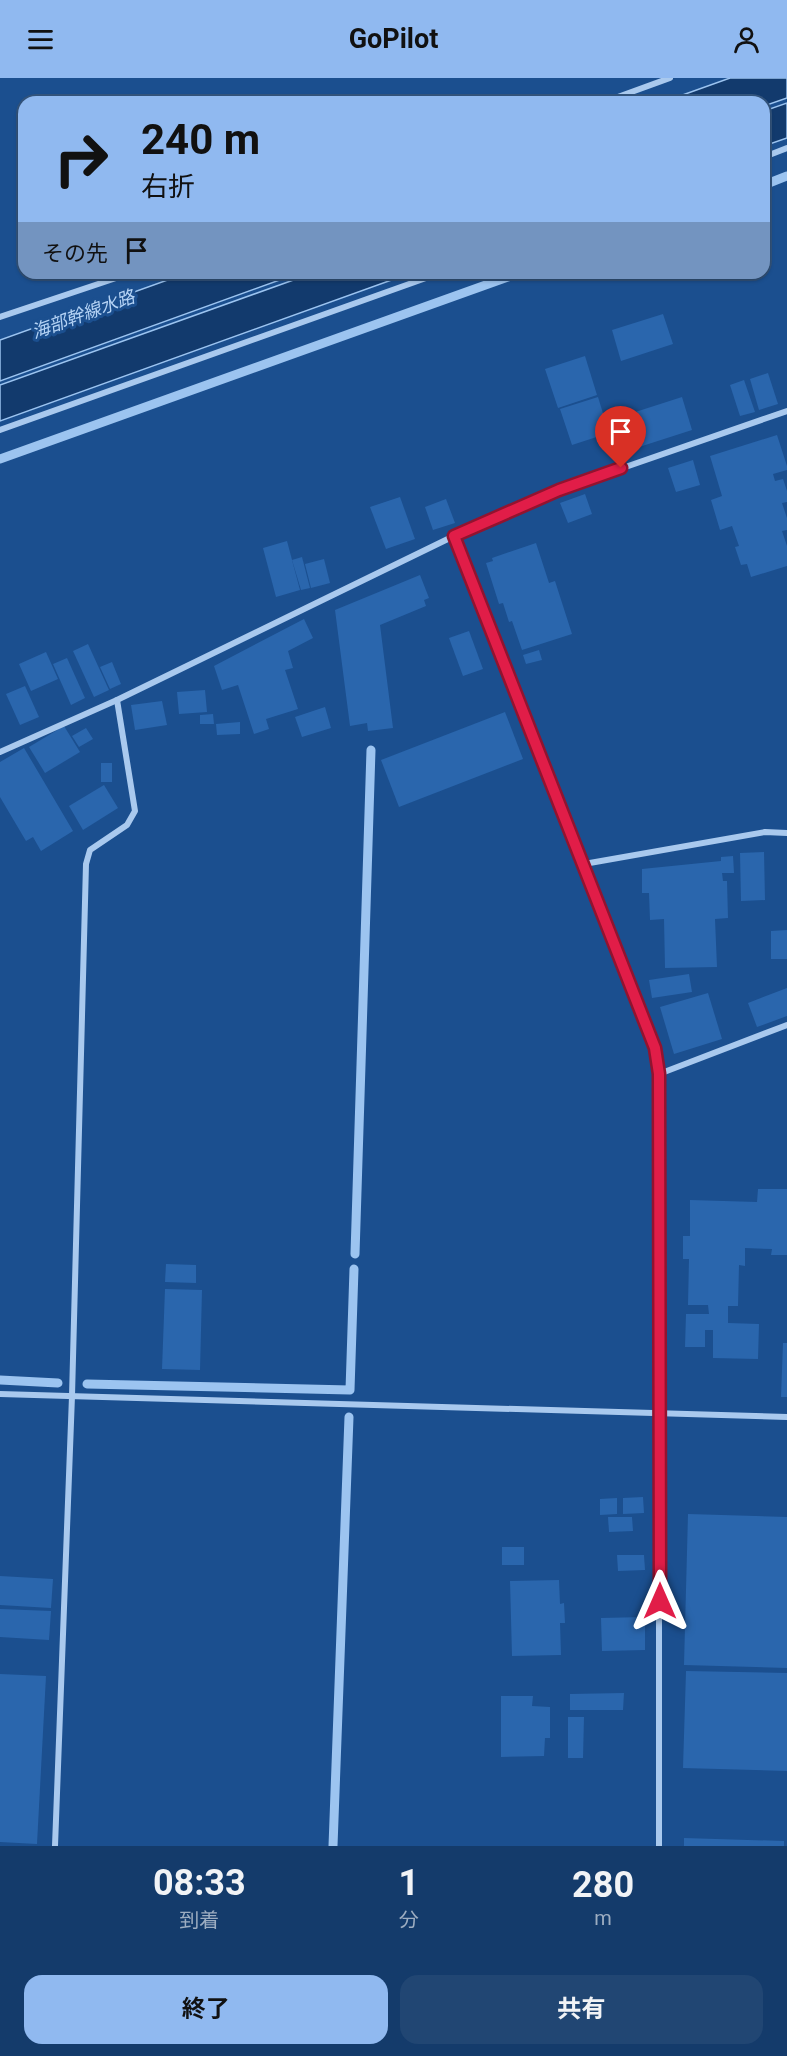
<!DOCTYPE html>
<html lang="ja">
<head>
<meta charset="utf-8">
<style>
	body { margin:0; font-family:Roboto,"Noto Sans JP",sans-serif; background:#214673; color:#f1f3f6; height:100vh; display:flex; flex-direction:column; font-size:22px; white-space:nowrap }
	* { box-sizing:border-box; margin:0 }
	p { font-size:20px; color:#9dadc1 }
	.icon { flex:none; width:33px; height:33px; fill:none; stroke:currentColor; stroke-width:2; stroke-linecap:round; stroke-linejoin:round }
	.map { position:relative; height:1768px; overflow:hidden }
	.sheet { display:flex; flex-direction:column; background:#143b6b; flex:1 }
	.sheet>* { flex:none }
	.hud { position:absolute; left:18px; top:18px; width:752px; height:183px; border-radius:18px; box-shadow:0 2px 4px #0004,0 0 0 2px #33557e; background:#90b9f0; color:#111; overflow:hidden }
	.pin { position:absolute; display:grid; place-items:center; width:51px; height:51px; color:#fff; margin:-62px -26px; border-radius:50% 50% 50% 0; rotate:-45deg; box-shadow:0 0 6px #0007 }
	.pin .icon { rotate:45deg }
	.me { position:absolute; width:66px; margin:-33px; rotate:0deg; stroke-linejoin:round; filter:drop-shadow(0 0 4px #0008) }
	.turn { display:flex; align-items:center; gap:21px; height:126px; padding:0 24px; font-size:27px }
	.turn .icon { width:78px; height:78px; stroke-width:2.5 }
	.turn b { display:block; font-size:42px; line-height:51px }
	.then { display:flex; align-items:center; height:57px; padding:0 24px; background:#0003; gap:12px; font-size:22px }
	.eta { display:flex; justify-content:space-evenly; align-items:center; height:102px; text-align:center }
	.eta b { font-size:36px; font-weight:700; line-height:42px }
	.primary-button { display:flex; gap:12px; margin-top:auto; padding:12px 24px }
	.primary-button a { flex:1; height:69px; border-radius:18px; background:#90b9f0; color:#111; font-size:24px; font-weight:700; line-height:69px; text-align:center }
	.primary-button a+a { background:#214673; color:#f1f3f6 }
	header { display:flex; justify-content:space-between; align-items:center; height:78px; padding:0 24px; background:#90b9f0; color:#111; font-size:27px; font-weight:700 }
	.map>svg:first-child { display:block }
	.water { fill:#123a6d; stroke:#9cc4f0; stroke-width:1.5 }
	.lines { fill:none; stroke-linecap:round; stroke-linejoin:round }
	.stream { stroke:#9cc4f0; stroke-width:9 }
	.building { fill:#2a66ad }
	.street { stroke:#a9c9ee; stroke-width:6 }
	.route-casing { stroke:#92132f; stroke-width:15 }
	.route { stroke:#e11d48; stroke-width:10 }
	.labels { text-anchor:middle; dominant-baseline:central; stroke-width:6; stroke-linejoin:round; paint-order:stroke }
	.water-label { font-size:18px; font-style:italic; fill:#b5d3f5; stroke:#1b4f8f }
</style>
</head>
<body>
<header><svg class="icon" aria-label="menu" viewBox="0 0 24 24"><path d="M4 6h16M4 12h16M4 18h16"/></svg>GoPilot<svg class="icon" aria-label="person" viewBox="0 0 24 24"><circle cx="12" cy="8" r="4"/><path d="M4 21q1-7 8-7t8 7"/></svg></header>
<div class="map">
<svg width="787" height="1768" viewBox="0 0 787 1768">
	<rect width="100%" height="100%" fill="#1b4f8f"/>
	<g class="water">
		<path d="M 730,0 L 787,0 L 787,20 L 764,28 L 764,24 L 663,24 Z"/>
		<path d="M 787,25 L 787,60 L 764,68 L 764,33 Z"/>
		<path d="M 187,195 L 299,195 L 0,303 L 0,262 Z"/>
		<path d="M 313,195 L 411,195 L 0,343 L 0,307 Z"/>
	</g>
	<g class="lines">
		<g class="stream">
			<path d="M 764,107 L 787,98"/>
			<path d="M 0,381 L 519,195"/>
			<path d="M 355,1176 L 371,672"/>
			<path d="M 0,1302 L 58,1305"/>
			<path d="M 87,1306 L 350,1312 L 354,1191"/>
			<path d="M 333,1768 L 349,1339"/>
		</g>
	</g>
	<g class="building">
		<path d="M 663,236 L 673,266 L 621,283 L 612,252 Z"/>
		<path d="M 585,278 L 597,317 L 558,330 L 545,291 Z"/>
		<path d="M 768,295 L 778,326 L 759,332 L 750,301 Z"/>
		<path d="M 744,302 L 755,334 L 740,338 L 730,307 Z"/>
		<path d="M 598,319 L 609,355 L 572,367 L 560,331 Z"/>
		<path d="M 682,319 L 692,352 L 636,370 L 626,337 Z"/>
		<path d="M 777,357 L 787,388 L 787,392 L 773,396 L 775,403 L 783,401 L 787,413 L 787,424 L 782,425 L 787,440 L 787,452 L 782,453 L 787,468 L 787,488 L 751,499 L 747,486 L 741,487 L 735,469 L 739,468 L 732,448 L 720,452 L 711,422 L 722,418 L 710,378 Z"/>
		<path d="M 693,382 L 700,407 L 676,414 L 668,390 Z"/>
		<path d="M 585,416 L 592,436 L 568,445 L 560,425 Z"/>
		<path d="M 400,419 L 415,461 L 386,471 L 370,429 Z"/>
		<path d="M 446,421 L 455,445 L 433,452 L 425,429 Z"/>
		<path d="M 287,463 L 300,512 L 276,519 L 263,470 Z"/>
		<path d="M 536,465 L 549,505 L 555,503 L 572,556 L 522,572 L 512,543 L 509,544 L 503,525 L 499,526 L 486,485 L 493,483 L 492,480 Z"/>
		<path d="M 302,479 L 310,510 L 301,512 L 292,482 Z"/>
		<path d="M 324,481 L 330,505 L 311,510 L 305,486 Z"/>
		<path d="M 420,497 L 429,520 L 424,522 L 426,528 L 380,547 L 393,650 L 368,653 L 367,645 L 350,648 L 335,532 Z"/>
		<path d="M 304,541 L 313,560 L 288,573 L 293,590 L 285,592 L 298,631 L 266,641 L 269,651 L 254,656 L 238,607 L 222,612 L 214,588 Z"/>
		<path d="M 469,553 L 483,591 L 463,598 L 449,560 Z"/>
		<path d="M 88,566 L 109,612 L 94,619 L 73,573 Z"/>
		<path d="M 539,572 L 542,582 L 526,586 L 523,577 Z"/>
		<path d="M 46,574 L 58,601 L 31,613 L 19,586 Z"/>
		<path d="M 67,580 L 85,620 L 71,627 L 53,586 Z"/>
		<path d="M 112,584 L 121,606 L 110,611 L 100,589 Z"/>
		<path d="M 25,608 L 39,639 L 20,647 L 6,616 Z"/>
		<path d="M 205,612 L 207,634 L 179,636 L 177,614 Z"/>
		<path d="M 162,623 L 167,647 L 135,652 L 131,627 Z"/>
		<path d="M 325,629 L 331,650 L 302,659 L 295,639 Z"/>
		<path d="M 505,634 L 523,681 L 399,729 L 381,682 Z"/>
		<path d="M 213,636 L 214,646 L 200,646 L 200,637 Z"/>
		<path d="M 240,644 L 240,656 L 217,657 L 216,646 Z"/>
		<path d="M 64,648 L 80,674 L 45,695 L 29,669 Z"/>
		<path d="M 86,650 L 93,661 L 79,669 L 72,658 Z"/>
		<path d="M 24,670 L 73,753 L 41,773 L 33,759 L 26,763 L 0,719 L 0,684 Z"/>
		<rect x="101" y="685" width="11" height="19"/>
		<path d="M 104,707 L 118,730 L 83,752 L 69,728 Z"/>
		<path d="M 764,774 L 765,822 L 741,823 L 740,775 Z"/>
		<path d="M 733,778 L 734,795 L 722,795 L 723,803 L 727,803 L 728,840 L 715,841 L 717,889 L 665,890 L 664,841 L 650,842 L 649,815 L 642,815 L 642,791 L 721,783 L 721,779 Z"/>
		<path d="M 787,852 L 787,881 L 771,881 L 771,853 Z"/>
		<path d="M 689,896 L 692,914 L 652,920 L 649,902 Z"/>
		<path d="M 787,910 L 787,938 L 757,949 L 748,925 Z"/>
		<path d="M 708,915 L 722,961 L 674,976 L 660,929 Z"/>
		<path d="M 758,1111 L 787,1111 L 787,1177 L 771,1177 L 772,1171 L 745,1170 L 745,1188 L 739,1187 L 738,1228 L 728,1228 L 728,1245 L 759,1246 L 758,1281 L 713,1280 L 713,1252 L 705,1252 L 705,1269 L 685,1269 L 686,1236 L 709,1236 L 708,1227 L 688,1227 L 689,1181 L 683,1181 L 683,1158 L 690,1158 L 690,1122 L 757,1124 Z"/>
		<path d="M 166,1186 L 196,1187 L 196,1205 L 165,1204 Z"/>
		<path d="M 165,1211 L 202,1212 L 200,1292 L 162,1291 Z"/>
		<path d="M 783,1265 L 787,1265 L 787,1319 L 781,1319 Z"/>
		<path d="M 643,1419 L 644,1435 L 623,1436 L 623,1420 Z"/>
		<path d="M 617,1420 L 617,1436 L 600,1437 L 600,1421 Z"/>
		<path d="M 688,1436 L 787,1439 L 787,1590 L 684,1587 Z"/>
		<path d="M 608,1439 L 632,1439 L 633,1453 L 609,1454 Z"/>
		<rect x="502" y="1469" width="22" height="18"/>
		<path d="M 617,1477 L 644,1477 L 645,1492 L 618,1493 Z"/>
		<path d="M 0,1498 L 53,1501 L 51,1530 L 0,1527 Z"/>
		<path d="M 559,1502 L 560,1526 L 564,1525 L 565,1545 L 560,1545 L 561,1577 L 512,1578 L 510,1503 Z"/>
		<path d="M 0,1531 L 51,1533 L 49,1562 L 0,1559 Z"/>
		<path d="M 645,1539 L 645,1572 L 602,1573 L 601,1540 Z"/>
		<path d="M 686,1593 L 787,1595 L 787,1693 L 683,1690 Z"/>
		<path d="M 0,1596 L 46,1598 L 37,1766 L 0,1764 Z"/>
		<path d="M 624,1615 L 623,1632 L 570,1632 L 570,1616 Z"/>
		<path d="M 501,1618 L 533,1618 L 532,1628 L 550,1629 L 550,1660 L 545,1660 L 544,1678 L 501,1679 Z"/>
		<path d="M 568,1639 L 584,1639 L 583,1680 L 568,1680 Z"/>
		<path d="M 684,1760 L 784,1763 L 784,1768 L 684,1768 Z"/>
	</g>
	<g class="lines">
		<g class="street">
			<path d="M 604,24 L 670,0"/>
			<path d="M 764,79 L 787,70"/>
			<path d="M 0,239 L 131,195"/>
			<path d="M 0,352 L 440,195"/>
			<path d="M 454,458 L 655,970 L 659,996 L 659,1768"/>
			<path d="M 0,674 L 117,622 L 454,458 L 559,412 L 787,333"/>
			<path d="M 584,786 L 765,754 L 787,755"/>
			<path d="M 659,996 L 787,947"/>
			<path d="M 0,1316 L 787,1339"/>
			<path d="M 55,1768 L 72,1318 L 86,786 L 90,772 L 127,747 L 135,733 L 117,622"/>
		</g>
	</g>
	<g class="lines">
		<defs>
			<path id="route" d="M 621,390 L 559,412 L 454,458 L 655,970 L 659,996 L 660,1523"/>
		</defs>
		<use href="#route" class="route-casing"/>
		<use href="#route" class="route"/>
	</g>
	<g class="labels">
		<g class="water-label">
			<text transform="translate(83 236) rotate(-20)">海部幹線水路</text>
		</g>
	</g>
</svg>
<div class="pin" style="left:621px;top:390px;background:#d93025"><svg class="icon" aria-label="arrive" viewBox="0 0 24 24"><path d="M6 21V4h12l-3 4 3 4H6"/></svg></div>
<svg class="me" style="left:660px;top:1523px" viewBox="-20 -20 40 40"><path d="M0-17L14 15 0 8-14 15z" fill="#e11d48" stroke="#fff" stroke-width="4"/></svg>
<div class="hud">
<div class="turn"><svg class="icon" aria-label="right" viewBox="0 0 24 24"><path d="M7 20v-9h11M14 6l5 5-5 5"/></svg><div><b>240 m</b>右折</div></div>
<div class="then">その先<svg class="icon" aria-label="arrive" viewBox="0 0 24 24"><path d="M6 21V4h12l-3 4 3 4H6"/></svg></div>
</div>
</div>
<section class="sheet">
<div class="eta">
<div><b>08:33</b><p>到着</p></div>
<div><b>1</b><p>分</p></div>
<div><b>280</b><p>m</p></div>
</div>
<div class="primary-button"><a>終了</a><a>共有</a></div>
</section>
</body>
</html>
